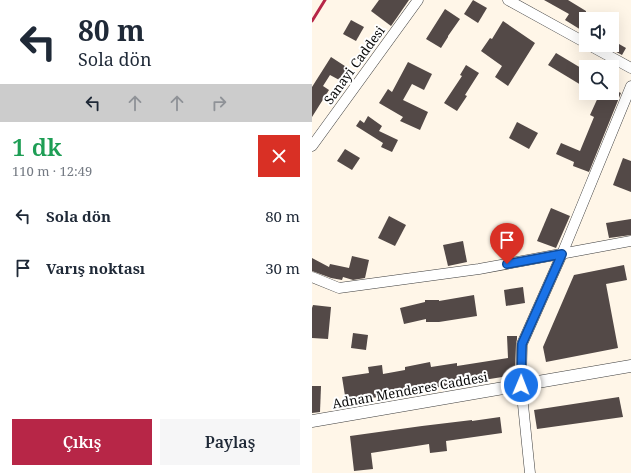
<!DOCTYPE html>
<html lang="tr">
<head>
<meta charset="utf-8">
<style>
	body { margin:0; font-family:"Noto Serif",serif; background:#f6f6f7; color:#1f2937; height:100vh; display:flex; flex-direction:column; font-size:15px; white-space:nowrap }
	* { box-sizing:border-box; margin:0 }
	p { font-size:13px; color:#747a83 }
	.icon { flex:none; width:22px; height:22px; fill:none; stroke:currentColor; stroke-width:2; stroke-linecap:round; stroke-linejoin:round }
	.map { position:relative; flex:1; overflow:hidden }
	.sheet { display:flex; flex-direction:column; background:#fff; width:312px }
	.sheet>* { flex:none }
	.banner { background:#fff; color:#1f2937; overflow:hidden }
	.controls { position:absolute; left:267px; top:12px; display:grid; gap:8px }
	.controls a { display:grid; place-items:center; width:40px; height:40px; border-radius:0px; background:#fff; box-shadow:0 4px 16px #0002; font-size:20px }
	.pin { position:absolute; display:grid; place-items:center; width:34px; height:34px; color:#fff; margin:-41px -17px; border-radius:50% 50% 50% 0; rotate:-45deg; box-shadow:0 0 4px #0007 }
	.pin .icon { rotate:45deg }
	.me { position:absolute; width:44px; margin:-22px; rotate:1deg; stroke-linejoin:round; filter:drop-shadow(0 0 3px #0008) }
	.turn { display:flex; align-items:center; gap:14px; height:84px; padding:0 12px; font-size:18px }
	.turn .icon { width:52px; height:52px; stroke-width:2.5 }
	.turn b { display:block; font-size:28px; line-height:34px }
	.lanes { display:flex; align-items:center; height:38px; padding:0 12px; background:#0003; justify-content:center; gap:20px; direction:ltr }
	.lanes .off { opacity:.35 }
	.round { display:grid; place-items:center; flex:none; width:42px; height:42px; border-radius:0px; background:#f6f6f7 }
	.overview { display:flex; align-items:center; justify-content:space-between; height:68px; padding:0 12px }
	h1 { font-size:24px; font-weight:600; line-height:30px; color:#1e9e55 }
	.cta { display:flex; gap:8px; margin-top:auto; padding:8px 12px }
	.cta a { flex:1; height:46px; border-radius:0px; background:#b72647; color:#fff; font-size:16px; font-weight:600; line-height:46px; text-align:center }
	.cta a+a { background:#f6f6f7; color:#1f2937 }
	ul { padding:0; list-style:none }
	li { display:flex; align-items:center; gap:12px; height:52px; padding:0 12px }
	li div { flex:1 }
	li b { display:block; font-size:15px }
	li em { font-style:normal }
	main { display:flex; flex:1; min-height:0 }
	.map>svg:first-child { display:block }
	.building { fill:#534947 }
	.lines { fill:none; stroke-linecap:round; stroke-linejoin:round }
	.minor-casing { stroke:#3d3d3d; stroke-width:11 }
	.tertiary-casing { stroke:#3d3d3d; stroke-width:13 }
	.minor { stroke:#fff; stroke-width:10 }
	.tertiary { stroke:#fff; stroke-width:12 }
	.rail { stroke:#b72647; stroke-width:3 }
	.route-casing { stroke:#114b97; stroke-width:10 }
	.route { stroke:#1a73e8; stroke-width:7 }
	.labels { text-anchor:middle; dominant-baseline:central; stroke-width:4; stroke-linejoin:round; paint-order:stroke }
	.street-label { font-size:13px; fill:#0a0a0a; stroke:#fff }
</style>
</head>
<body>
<main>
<section class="sheet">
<div class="banner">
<div class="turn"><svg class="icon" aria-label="left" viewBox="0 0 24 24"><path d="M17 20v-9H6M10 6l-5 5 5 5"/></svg><div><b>80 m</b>Sola dön</div></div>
<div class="lanes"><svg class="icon" aria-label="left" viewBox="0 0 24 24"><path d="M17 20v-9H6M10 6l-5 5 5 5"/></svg><svg class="icon off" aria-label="ahead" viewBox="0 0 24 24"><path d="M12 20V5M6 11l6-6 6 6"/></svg><svg class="icon off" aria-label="ahead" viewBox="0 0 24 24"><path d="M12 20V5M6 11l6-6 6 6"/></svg><svg class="icon off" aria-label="right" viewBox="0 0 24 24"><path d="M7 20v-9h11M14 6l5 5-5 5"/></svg></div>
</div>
<div class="overview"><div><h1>1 dk</h1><p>110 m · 12:49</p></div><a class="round" style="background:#d93025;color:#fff"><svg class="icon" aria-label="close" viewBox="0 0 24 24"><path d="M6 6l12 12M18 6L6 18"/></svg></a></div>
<ul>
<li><svg class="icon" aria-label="left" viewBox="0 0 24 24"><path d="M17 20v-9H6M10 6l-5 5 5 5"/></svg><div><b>Sola dön</b></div><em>80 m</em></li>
<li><svg class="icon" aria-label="arrive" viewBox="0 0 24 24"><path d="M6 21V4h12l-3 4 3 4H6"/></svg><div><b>Varış noktası</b></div><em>30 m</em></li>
</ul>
<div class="cta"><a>Çıkış</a><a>Paylaş</a></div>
</section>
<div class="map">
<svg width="319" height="473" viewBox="0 0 319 473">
	<rect width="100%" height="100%" fill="#fff6e8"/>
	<g class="building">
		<path d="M 67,0 L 97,0 L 79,26 L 59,11 Z"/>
		<path d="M 161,0 L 175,8 L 166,23 L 152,14 Z"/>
		<path d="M 232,0 L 256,0 L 274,11 L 274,33 L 253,20 L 257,14 Z"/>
		<path d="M 133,9 L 148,19 L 136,36 L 136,37 L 129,48 L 114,39 Z"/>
		<path d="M 39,20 L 52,27 L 44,41 L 31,34 Z"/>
		<path d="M 191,21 L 223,43 L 196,86 L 183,77 L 190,66 L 169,51 L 178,38 L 180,39 Z"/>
		<path d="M 300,40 L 314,48 L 310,55 L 291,45 L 300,45 Z"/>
		<path d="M 244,53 L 274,71 L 274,88 L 236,65 Z"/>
		<path d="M 19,57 L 39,70 L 31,82 L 18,75 L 11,86 L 17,90 L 0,117 L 0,87 Z"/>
		<path d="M 96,62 L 120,74 L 112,90 L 100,84 L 91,100 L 116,112 L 108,130 L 88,121 L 91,117 L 67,103 L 76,89 L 80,92 Z"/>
		<path d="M 154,65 L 167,73 L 153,95 L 155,96 L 145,111 L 132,103 L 150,76 L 148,75 Z"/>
		<path d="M 300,89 L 309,93 L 277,172 L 261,166 L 262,162 L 244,154 L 249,143 L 268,151 L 282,117 L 278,115 L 288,93 L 300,93 Z"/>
		<path d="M 56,116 L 70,126 L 67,131 L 86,140 L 80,152 L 69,147 L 71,143 L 44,126 L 48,120 L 52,123 Z"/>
		<path d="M 205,122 L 226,133 L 217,149 L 197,138 Z"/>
		<path d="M 33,149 L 48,158 L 40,170 L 25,161 Z"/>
		<path d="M 311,158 L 319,161 L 319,192 L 301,185 Z"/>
		<path d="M 239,208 L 258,216 L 244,248 L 225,241 Z"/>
		<path d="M 77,216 L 94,225 L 83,246 L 66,238 Z"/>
		<path d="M 319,219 L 319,235 L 297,238 L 294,223 Z"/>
		<path d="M 151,241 L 155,262 L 136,266 L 131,245 Z"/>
		<path d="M 40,256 L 57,260 L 53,278 L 41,280 L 31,277 L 30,280 L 19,278 L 0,271 L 0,258 L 17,267 L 18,264 L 37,268 Z"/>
		<path d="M 312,265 L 315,280 L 294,284 L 306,348 L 234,362 L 231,347 L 262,275 Z"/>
		<path d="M 211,287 L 213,303 L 194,306 L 192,290 Z"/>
		<path d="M 162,295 L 165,316 L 127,322 L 114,322 L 114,319 L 92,324 L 88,308 L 113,302 L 113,300 L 127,300 L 127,301 Z"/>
		<path d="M 1,305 L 19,307 L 16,339 L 0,338 L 0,308 Z"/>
		<path d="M 41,333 L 56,335 L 54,350 L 39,348 Z"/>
		<path d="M 195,336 L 205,336 L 205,339 L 204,344 L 203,375 L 128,387 L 80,397 L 79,395 L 34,402 L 30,377 L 57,373 L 56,367 L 70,365 L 71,374 L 93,370 L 93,367 L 118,362 L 119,367 L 145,363 L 145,366 L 196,358 Z"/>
		<path d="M 0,386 L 9,386 L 8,412 L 0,413 Z"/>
		<path d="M 307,397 L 311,417 L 225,429 L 222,410 Z"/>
		<path d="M 188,417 L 190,433 L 134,441 L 135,451 L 118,453 L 117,444 L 59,453 L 61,469 L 42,471 L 38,436 L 110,426 L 160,420 L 160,421 Z"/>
	</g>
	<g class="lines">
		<defs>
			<g id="minor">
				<path d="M 196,0 L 274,43"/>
				<path d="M 277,45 L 319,68"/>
				<path d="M 0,146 L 106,0"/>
				<path d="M 0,277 L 27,288 L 167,269 L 319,241"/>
				<path d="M 218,473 L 209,385 L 210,344 L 250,254 L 319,86"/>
			</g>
			<path id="tertiary" d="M 0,421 L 319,366"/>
		</defs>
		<use href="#minor" class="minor-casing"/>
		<use href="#tertiary" class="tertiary-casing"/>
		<use href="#minor" class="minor"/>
		<use href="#tertiary" class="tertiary"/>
		<path class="rail" d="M 0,21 L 13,0"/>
	</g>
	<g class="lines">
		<defs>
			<path id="route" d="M 195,264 L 250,254 L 210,344 L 209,385"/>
		</defs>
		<use href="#route" class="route-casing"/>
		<use href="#route" class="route"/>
	</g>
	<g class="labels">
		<g class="street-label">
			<text transform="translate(42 65) rotate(-54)">Sanayi Caddesi</text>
			<text transform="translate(98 390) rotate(-10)">Adnan Menderes Caddesi</text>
		</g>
	</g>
</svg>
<div class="controls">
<a><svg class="icon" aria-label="sound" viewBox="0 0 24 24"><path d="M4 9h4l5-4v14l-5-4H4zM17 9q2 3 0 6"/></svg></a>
<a><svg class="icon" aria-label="search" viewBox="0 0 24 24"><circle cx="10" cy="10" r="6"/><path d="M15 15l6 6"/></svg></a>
</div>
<div class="pin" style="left:195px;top:264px;background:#d93025"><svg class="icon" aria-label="arrive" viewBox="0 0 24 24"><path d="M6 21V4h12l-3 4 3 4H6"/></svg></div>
<svg class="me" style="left:209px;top:385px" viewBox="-20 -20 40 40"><circle r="17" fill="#1a73e8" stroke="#fff" stroke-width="3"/><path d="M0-11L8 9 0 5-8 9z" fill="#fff"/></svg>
</div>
</main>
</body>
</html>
